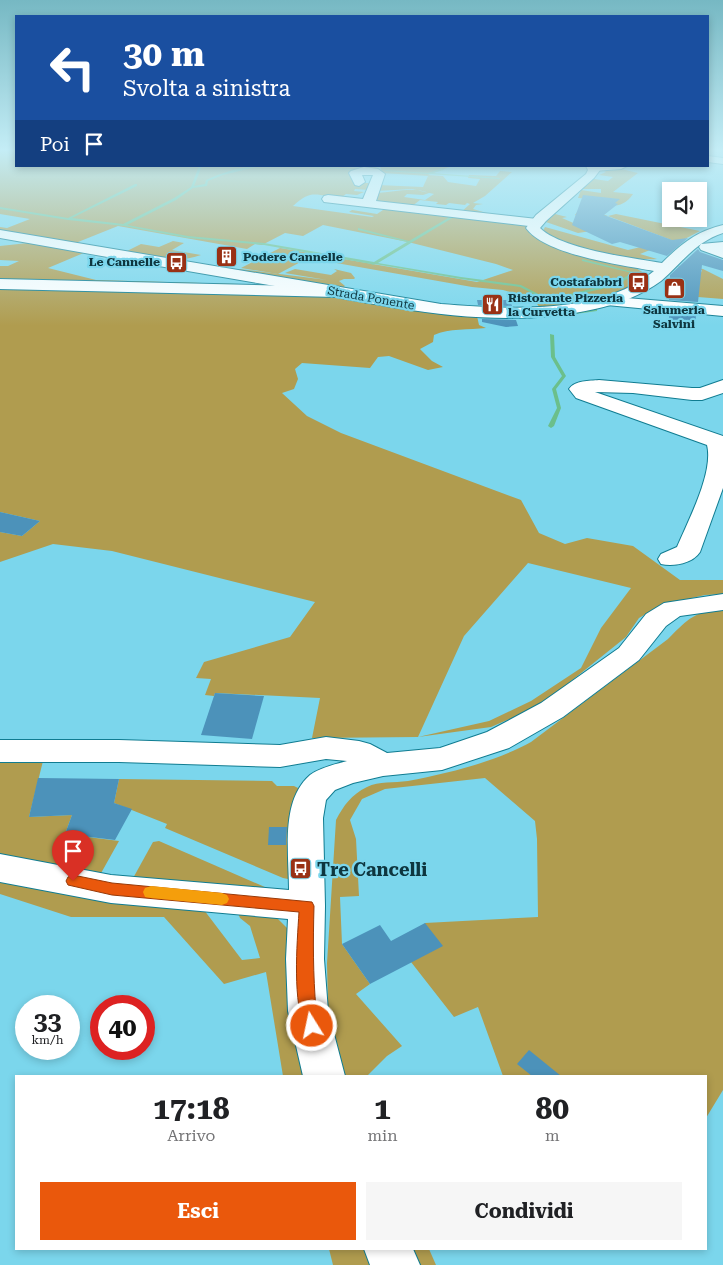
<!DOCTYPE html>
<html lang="it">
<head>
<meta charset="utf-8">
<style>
	body { margin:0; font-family:"Roboto Serif",serif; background:#f6f6f6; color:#202124; height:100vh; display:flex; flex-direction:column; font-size:19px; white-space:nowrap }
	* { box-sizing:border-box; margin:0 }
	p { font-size:16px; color:#757577 }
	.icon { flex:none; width:28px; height:28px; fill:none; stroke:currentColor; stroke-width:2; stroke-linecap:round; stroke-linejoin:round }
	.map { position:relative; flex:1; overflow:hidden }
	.sheet { position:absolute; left:15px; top:1075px; width:692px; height:175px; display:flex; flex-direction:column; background:#fff; border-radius:0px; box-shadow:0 2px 8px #0003 }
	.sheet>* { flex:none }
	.banner { position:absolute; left:15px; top:15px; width:694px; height:152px; border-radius:0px; box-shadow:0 2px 8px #0003; background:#1a4fa0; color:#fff; overflow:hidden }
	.tools { position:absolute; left:662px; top:182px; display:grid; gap:10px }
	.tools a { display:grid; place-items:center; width:45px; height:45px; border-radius:0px; background:#fff; box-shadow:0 2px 8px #0003; font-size:25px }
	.speed { position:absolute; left:15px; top:995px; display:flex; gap:10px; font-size:25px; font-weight:700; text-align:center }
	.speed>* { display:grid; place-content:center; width:65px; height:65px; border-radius:50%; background:#fff; box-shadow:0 2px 8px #0003; line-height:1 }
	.speed small { font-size:12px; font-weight:400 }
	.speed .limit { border:8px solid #d22; background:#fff; color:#111 }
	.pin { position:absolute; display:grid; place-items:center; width:42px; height:42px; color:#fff; margin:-51px -21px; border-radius:50% 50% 50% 0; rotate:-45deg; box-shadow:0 0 5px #0007 }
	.pin .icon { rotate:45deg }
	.me { position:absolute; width:55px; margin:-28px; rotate:350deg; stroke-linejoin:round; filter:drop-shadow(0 0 4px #0008) }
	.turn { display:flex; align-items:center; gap:18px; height:105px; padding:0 25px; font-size:22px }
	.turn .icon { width:65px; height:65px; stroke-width:2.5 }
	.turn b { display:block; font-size:35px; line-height:42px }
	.then { display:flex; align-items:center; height:48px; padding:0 25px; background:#0003; gap:10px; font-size:19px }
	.eta { display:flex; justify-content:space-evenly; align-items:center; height:85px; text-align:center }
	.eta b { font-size:30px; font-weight:700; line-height:35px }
	.button { display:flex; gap:10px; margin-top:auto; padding:10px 25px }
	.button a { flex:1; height:58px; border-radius:0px; background:#ea580c; color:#fff; font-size:20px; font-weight:700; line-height:58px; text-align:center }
	.button a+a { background:#f6f6f6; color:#202124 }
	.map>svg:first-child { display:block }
	.green { fill:#b09c4f; fill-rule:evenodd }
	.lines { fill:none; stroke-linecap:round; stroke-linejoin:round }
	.stream { fill:#6bbf8b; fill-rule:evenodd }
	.building { fill:#4c92ba }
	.minor-casing { stroke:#107c91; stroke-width:2 }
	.major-casing { stroke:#107c91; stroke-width:2 }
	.minor { fill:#fff; fill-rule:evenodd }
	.major { fill:#fff; fill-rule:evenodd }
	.route { fill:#ea580c; stroke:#983908 }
	.slow { fill:#f59e0b }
	.labels { text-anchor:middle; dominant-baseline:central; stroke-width:4.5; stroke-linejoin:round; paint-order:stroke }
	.far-poi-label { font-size:12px; font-weight:bold; fill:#0e363f; stroke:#7bd6ec; text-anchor:start }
	.far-street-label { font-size:12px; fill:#0e363f; stroke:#7bd6ec }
	.near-poi-label { font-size:18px; font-weight:bold; fill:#0e363f; stroke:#7bd6ec; text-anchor:start }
</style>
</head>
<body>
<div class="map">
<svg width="723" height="1265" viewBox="0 0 723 1265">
	<rect width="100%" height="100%" fill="#7bd6ec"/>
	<g class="green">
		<path d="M 0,149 L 16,149 L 16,166 L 325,166 L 361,168 L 361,166 L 376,166 L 377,171 L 361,170 L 353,183 L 372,183 L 370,190 L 355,189 L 354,191 L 364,192 L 357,195 L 346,194 L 339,199 C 335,195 333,197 328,196 C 312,194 309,192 293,206 L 372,217 L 374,216 L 349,212 L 352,210 L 377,214 L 386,208 L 527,224 L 530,234 L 537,238 L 617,264 L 634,267 L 644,273 L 630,282 L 628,288 C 600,300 571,305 541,309 L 533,299 L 503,290 L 472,287 L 308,258 L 278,274 L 241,268 L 280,248 L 477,282 L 513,270 L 496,264 L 408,242 L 323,225 L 303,236 L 285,233 L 262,245 L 255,244 L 247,249 L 118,226 L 73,244 L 0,231 L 0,227 L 7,228 L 30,219 L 0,214 Z"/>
		<path d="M 380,166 L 452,166 L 428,175 L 443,176 L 448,182 L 476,186 L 480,179 L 468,178 L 469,175 L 496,176 L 500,171 L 512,172 L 485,196 L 473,203 L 483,204 L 476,205 L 473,209 L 490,214 L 460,213 L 470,204 L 467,203 L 465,205 L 449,203 L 446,205 L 436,204 L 438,202 L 420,200 L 411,207 L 376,204 L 377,193 C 394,192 413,186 429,193 L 423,195 L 407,194 L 404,197 L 425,200 L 434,194 L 412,189 L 376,191 L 378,185 L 423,187 L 428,176 L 382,173 Z"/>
		<path d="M 617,168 L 638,173 L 613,192 L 633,194 C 623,209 611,206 596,204 L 598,199 L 578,198 L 581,190 L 601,193 L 601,189 L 582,189 L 594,179 L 608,181 L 613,177 L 599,175 L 606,172 L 600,169 Z"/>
		<path d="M 581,207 L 608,216 L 616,214 L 700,231 L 681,241 L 674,241 L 608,216 L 592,219 L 611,228 L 578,233 L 546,222 L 555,214 L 567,217 L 562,218 L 587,229 L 601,225 L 575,215 Z"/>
		<path d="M 545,227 L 628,250 L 645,246 L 655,248 L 640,254 L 657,259 C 624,261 570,248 543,231 Z"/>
		<path d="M 173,241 L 184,243 L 172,250 L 201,255 C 176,264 148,257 123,253 L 141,244 L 159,247 Z"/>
		<path d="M 28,243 L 86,252 L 48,268 L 96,280 L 270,285 L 283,287 L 0,282 L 0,266 L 8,266 L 19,261 L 0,260 L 0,246 Z"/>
		<path d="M 680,266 L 703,269 L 723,279 L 723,299 L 698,297 L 699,283 L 670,280 L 672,275 L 699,278 L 702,270 L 678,267 Z"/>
		<path d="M 240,269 L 327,280 L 285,273 L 295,269 L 331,275 L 337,271 L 334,269 L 351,273 L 355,278 L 354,279 L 344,279 L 339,281 L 345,286 L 341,289 L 235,272 Z"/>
		<path d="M 0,287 L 324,295 L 422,312 L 477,316 L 479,325 L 486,328 C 469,330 449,328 434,335 L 433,342 L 420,349 L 432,361 L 443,367 L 428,370 L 389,356 L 378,357 L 370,368 L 302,363 L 295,369 L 298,379 L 294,389 L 282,393 L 307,416 L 341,433 L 521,500 L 539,533 L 565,544 L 587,538 L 633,546 L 680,580 L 723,580 L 723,594 L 705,595 L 661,605 L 639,618 L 626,637 L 540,706 L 491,727 L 418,737 L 312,738 L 320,698 L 215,693 L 214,696 L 205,695 L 211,679 L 196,678 L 204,662 L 290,637 L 315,602 L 112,551 L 53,544 L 0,562 L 0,532 L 22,536 L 40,521 L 0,512 ZM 528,563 L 631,588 L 601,628 L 581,668 L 531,701 L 489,721 L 418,737 L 464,636 Z"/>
		<path d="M 723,607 L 723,1090 L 706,1118 L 706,1076 L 503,1076 L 478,1007 L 454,1017 L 411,962 L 425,923 L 538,917 L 537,839 L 535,821 L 485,778 L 385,789 L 362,799 L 350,820 L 356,839 L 359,896 L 340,897 L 342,944 L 370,984 L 356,994 L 402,1046 L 387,1056 L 367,1076 L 339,1076 L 329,1052 L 327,963 L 336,820 C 344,805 351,795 367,787 C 379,781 394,783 408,781 C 449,773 495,762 531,742 L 668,639 C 691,616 691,615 723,607 Z"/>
		<path d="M 0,757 L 44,757 L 29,817 L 72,815 L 65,834 L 119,841 L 100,875 L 0,862 Z"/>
		<path d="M 119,779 L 272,781 L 277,786 L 294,786 L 298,788 L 293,880 L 283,878 L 165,828 L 167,824 L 114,803 Z"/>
		<path d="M 159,841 L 274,891 L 132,880 L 153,842 Z"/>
		<path d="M 0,876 L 201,906 L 242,960 L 260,958 L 250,926 L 240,918 L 237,911 L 268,909 L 290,931 L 304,1058 L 311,1076 L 283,1076 L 266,972 L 224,984 L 164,917 L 71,917 L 0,894 Z"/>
		<path d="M 329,1249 L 375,1249 L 381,1265 L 333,1265 Z"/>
		<path d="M 413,1249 L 429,1249 L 436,1265 L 420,1265 Z"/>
	</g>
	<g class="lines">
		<g class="stream">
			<path d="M 199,166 L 202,166 L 194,186 L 205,184 L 206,180 C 222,173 242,166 260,166 L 223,175 L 208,181 L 207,186 L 193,188 L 176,200 L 127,225 L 188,236 L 264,243 L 374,262 L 407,242 L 358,230 L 358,228 L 409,241 L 453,215 L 454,217 L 378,263 L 461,277 L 521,285 L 548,299 L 613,284 L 632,273 L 582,261 L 582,259 L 637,273 L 615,286 L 547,301 L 520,287 L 461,279 L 375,264 L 373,265 L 371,264 L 264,245 L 188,238 L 124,226 L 68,220 L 0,209 L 0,207 L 68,218 L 135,184 L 137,184 L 137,186 L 72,218 L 123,224 L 174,198 L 191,187 Z"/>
			<path d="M 294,166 L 315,166 L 367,170 L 366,171 Z"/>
			<path d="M 443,168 L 444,170 L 432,173 L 500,178 L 499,179 L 385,171 L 386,170 L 428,173 Z"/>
			<path d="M 596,309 L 597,309 L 597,311 L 568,315 L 566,314 L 568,313 Z"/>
			<path d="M 550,334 L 554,335 L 555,357 L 566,376 L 556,389 L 561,408 L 554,426 L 551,428 L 548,426 L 557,408 L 552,389 L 562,376 L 551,357 Z"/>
		</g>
	</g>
	<g class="building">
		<path d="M 583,195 L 620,199 L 615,203 L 618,204 L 604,215 L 672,240 L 688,238 L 667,256 L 620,242 L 612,244 L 572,225 Z"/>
		<path d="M 698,249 L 700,252 L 723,260 L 723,271 L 702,265 L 698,302 L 669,300 L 670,275 Z"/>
		<path d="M 477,300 L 510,300 L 512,306 L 478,305 Z"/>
		<path d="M 669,313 L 696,315 L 695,327 L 669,325 Z"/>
		<path d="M 482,319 L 516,320 L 518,326 L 506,327 L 482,322 Z"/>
		<path d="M 0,512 L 40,521 L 22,536 L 0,532 Z"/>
		<path d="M 215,693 L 264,696 L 252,739 L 201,735 Z"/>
		<path d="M 38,778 L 119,779 L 114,803 L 132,809 L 115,840 L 65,834 L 72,815 L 29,817 Z"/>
		<path d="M 269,827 L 287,827 L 286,845 L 268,845 Z"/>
		<path d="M 425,923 L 443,946 L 370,984 L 342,944 L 380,925 L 391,941 Z"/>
		<path d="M 529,1050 L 561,1076 L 532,1076 L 517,1064 Z"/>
	</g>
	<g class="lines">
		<defs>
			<g id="minor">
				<path d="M 708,156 L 723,158 L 723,164 L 708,162 Z"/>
				<path d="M 589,166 L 627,166 L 621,169 L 594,171 L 590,170 Z"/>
				<path d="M 364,167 L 378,169 L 385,174 L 376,201 L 537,219 L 544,223 L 537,227 L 324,202 L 322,199 L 324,196 L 328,195 L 363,199 L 373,175 L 362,175 L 365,182 L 359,186 L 355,185 L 349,173 L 351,171 Z"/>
				<path d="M 723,242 L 723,258 L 701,250 L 699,247 L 701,244 Z"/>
				<path d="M 0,279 L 336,287 L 342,289 L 344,292 L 342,295 L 336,297 L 0,289 Z"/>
				<path d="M 602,296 L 723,306 L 723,316 L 596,304 L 594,301 L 596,298 Z"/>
				<path d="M 599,380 L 692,388 L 700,388 L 723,380 L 723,393 L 702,400 L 692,400 L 633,393 L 595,392 L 723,436 L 723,488 L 700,552 C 693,563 674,567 661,564 L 658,559 L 661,554 L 677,547 C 688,521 714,472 707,445 L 576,398 L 569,389 C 575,380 589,381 599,380 Z"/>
				<path d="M 723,594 L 723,610 L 680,616 L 666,626 L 639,660 L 563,717 L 509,748 L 442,770 L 383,776 L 353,783 L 335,790 L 326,800 L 323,818 L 325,906 L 324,959 L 328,1011 L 345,1076 L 303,1076 L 288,1011 L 286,959 L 288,919 L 111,903 L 0,882 L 0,854 L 111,875 L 289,890 C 289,853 280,801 310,775 C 319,768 336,764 347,761 L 326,759 L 280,767 L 119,762 L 0,762 L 0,740 L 119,740 L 280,745 L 326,737 L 359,741 L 370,744 L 387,753 L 440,748 L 487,732 L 541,703 L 619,648 L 646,614 L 664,603 Z"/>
				<path d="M 364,1249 L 413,1249 L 420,1265 L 370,1265 Z"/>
			</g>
			<path id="major" d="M 586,166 L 598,166 L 600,170 L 594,178 L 546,221 L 540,228 C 561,249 632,258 662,263 C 681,244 697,231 723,225 L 723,233 C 695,242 682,263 661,281 C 642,295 618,304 595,309 C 493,332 388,306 287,288 C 191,272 96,255 0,238 L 0,230 L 441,304 C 506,309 601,316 654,271 C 622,265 545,255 526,228 L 536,215 L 586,174 L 588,170 Z"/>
		</defs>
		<use href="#minor" class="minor-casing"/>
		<use href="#major" class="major-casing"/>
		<use href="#minor" class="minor"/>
		<use href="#major" class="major"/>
	</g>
	<linearGradient id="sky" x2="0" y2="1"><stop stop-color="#76b8c3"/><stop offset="0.46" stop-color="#c4edf6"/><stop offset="1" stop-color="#c4edf6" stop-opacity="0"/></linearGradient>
	<rect width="723" height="326" fill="url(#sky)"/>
	<path class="route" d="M 73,875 L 112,883 L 312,902 L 314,906 C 313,941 313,975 316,1009 C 317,1018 321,1024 318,1032 L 312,1034 L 306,1032 C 292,1002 297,945 299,912 L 112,895 L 68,885 L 66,881 L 68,877 Z"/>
	<path class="slow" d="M 151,886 L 222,893 L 227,895 L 229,899 L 227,903 L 222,905 L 151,898 L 145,897 L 143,892 L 145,888 Z"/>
	<defs>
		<symbol id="building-square" viewBox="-11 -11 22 22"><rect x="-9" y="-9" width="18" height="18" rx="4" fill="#993115" stroke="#7bd6ec"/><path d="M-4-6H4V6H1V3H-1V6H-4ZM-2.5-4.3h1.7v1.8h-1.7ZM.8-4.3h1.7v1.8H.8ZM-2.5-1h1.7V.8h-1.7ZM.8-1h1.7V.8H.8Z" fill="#fff"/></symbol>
		<symbol id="bus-square" viewBox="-11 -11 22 22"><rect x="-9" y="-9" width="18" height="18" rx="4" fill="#993115" stroke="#7bd6ec"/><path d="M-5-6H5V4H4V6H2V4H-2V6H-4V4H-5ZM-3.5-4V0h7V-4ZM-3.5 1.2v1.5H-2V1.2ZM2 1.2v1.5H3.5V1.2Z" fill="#fff"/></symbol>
		<symbol id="shop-square" viewBox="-11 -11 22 22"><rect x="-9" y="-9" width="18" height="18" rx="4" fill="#993115" stroke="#7bd6ec"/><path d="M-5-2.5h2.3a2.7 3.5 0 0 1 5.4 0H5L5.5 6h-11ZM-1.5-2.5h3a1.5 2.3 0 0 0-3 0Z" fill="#fff"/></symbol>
		<symbol id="restaurant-square" viewBox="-11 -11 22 22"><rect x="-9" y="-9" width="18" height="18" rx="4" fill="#993115" stroke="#7bd6ec"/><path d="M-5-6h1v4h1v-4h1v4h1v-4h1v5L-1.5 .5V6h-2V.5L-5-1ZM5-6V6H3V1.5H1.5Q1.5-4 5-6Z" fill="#fff"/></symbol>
	</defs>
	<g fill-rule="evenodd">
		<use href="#building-square" x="214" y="244" width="25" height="25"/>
		<use href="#bus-square" x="164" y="250" width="25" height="25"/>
		<use href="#bus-square" x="626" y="270" width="25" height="25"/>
		<use href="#shop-square" x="662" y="276" width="25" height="25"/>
		<use href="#restaurant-square" x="480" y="292" width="25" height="25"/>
		<use href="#bus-square" x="288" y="856" width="25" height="25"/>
	</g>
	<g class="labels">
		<g class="far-poi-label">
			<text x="243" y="257">Podere Cannelle</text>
			<text x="160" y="262" text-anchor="end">Le Cannelle</text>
			<text x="622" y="282" text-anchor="end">Costafabbri</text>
			<text x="508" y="298">Ristorante Pizzeria<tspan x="508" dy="14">la Curvetta</tspan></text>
			<text x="674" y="310" text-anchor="middle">Salumeria<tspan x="674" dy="14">Salvini</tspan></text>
		</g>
		<g class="far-street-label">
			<text transform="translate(371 298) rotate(10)">Strada Ponente</text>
		</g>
		<g class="near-poi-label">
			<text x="317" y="869">Tre Cancelli</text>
		</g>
	</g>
</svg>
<div class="tools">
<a><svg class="icon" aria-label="sound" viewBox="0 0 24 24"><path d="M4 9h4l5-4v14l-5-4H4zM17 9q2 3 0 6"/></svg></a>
</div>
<div class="speed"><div>33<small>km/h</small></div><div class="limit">40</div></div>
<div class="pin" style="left:73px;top:881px;background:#d93025"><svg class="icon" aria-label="arrive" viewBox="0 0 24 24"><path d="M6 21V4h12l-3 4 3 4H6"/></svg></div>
<svg class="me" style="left:312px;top:1026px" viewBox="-20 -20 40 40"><circle r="17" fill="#ea580c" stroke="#fff" stroke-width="3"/><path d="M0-11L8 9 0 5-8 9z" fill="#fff"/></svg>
<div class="banner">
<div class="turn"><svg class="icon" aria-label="left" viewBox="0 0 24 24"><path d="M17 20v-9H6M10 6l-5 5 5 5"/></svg><div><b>30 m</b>Svolta a sinistra</div></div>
<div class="then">Poi<svg class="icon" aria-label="arrive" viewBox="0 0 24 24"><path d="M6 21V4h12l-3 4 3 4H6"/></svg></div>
</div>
<section class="sheet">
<div class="eta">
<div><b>17:18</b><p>Arrivo</p></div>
<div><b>1</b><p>min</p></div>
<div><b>80</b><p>m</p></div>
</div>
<div class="button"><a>Esci</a><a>Condividi</a></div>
</section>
</div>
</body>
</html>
